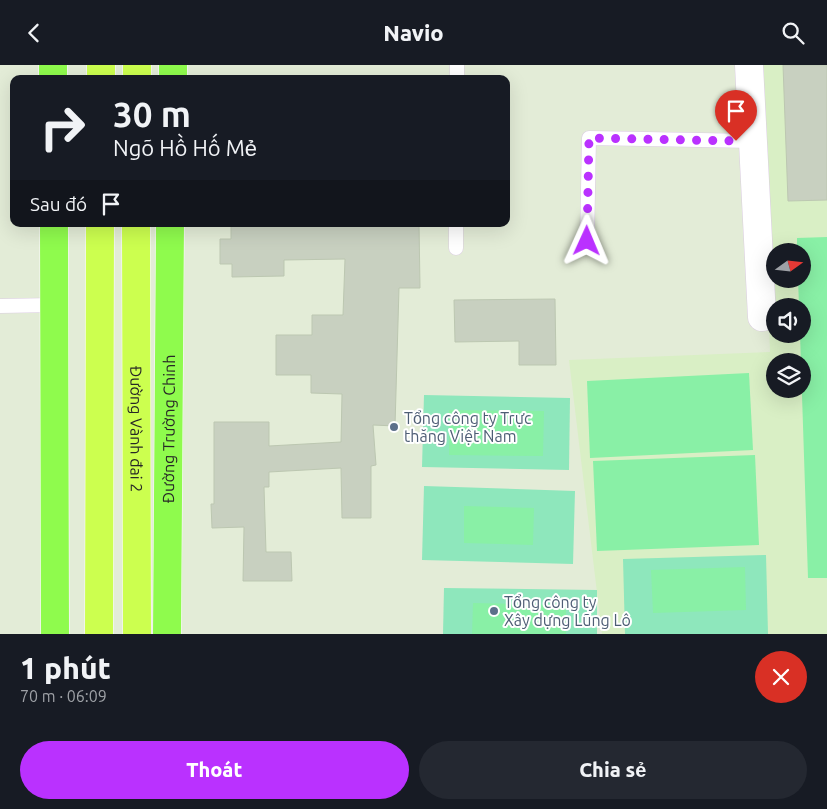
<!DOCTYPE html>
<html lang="vi">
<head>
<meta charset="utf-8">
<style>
	body { margin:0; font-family:Ubuntu,sans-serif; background:#242831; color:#f1f3f6; height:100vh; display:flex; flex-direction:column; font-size:19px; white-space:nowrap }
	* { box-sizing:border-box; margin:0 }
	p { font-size:16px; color:#9ea1a6 }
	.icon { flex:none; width:28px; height:28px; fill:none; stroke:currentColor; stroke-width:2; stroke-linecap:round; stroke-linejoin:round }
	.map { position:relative; height:569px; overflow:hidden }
	.details { display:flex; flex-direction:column; background:#171b24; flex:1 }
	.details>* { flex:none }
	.banner { position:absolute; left:10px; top:10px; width:500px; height:152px; border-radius:10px; box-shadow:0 5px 20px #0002; background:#171b24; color:#f1f3f6; overflow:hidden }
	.needle { width:32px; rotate:75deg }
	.buttons { position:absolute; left:766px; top:178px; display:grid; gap:10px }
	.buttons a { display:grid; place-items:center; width:45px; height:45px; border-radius:50%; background:#171b24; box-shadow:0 5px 20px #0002; font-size:25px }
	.pin { position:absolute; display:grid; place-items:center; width:42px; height:42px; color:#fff; margin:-51px -21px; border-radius:50% 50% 50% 0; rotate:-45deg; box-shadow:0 0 5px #0007 }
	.pin .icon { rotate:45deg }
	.me { position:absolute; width:55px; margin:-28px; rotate:1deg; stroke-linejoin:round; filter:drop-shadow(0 0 4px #0008) }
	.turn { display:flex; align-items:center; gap:18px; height:105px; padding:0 20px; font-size:22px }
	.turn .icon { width:65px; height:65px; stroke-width:2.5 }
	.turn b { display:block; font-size:35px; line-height:42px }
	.then { display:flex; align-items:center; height:48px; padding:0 20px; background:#0003; gap:10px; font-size:19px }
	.round { display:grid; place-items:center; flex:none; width:52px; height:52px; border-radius:26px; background:#242831 }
	.headline { display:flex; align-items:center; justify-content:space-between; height:85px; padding:0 20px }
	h1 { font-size:30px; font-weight:800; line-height:38px }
	.cta { display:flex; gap:10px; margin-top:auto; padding:10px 20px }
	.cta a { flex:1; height:58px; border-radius:30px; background:#ba31ff; color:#fff; font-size:20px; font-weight:800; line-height:58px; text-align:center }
	.cta a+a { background:#242831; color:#f1f3f6 }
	header { display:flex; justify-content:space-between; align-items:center; height:65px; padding:0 20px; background:#171b24; font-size:22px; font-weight:800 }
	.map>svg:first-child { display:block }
	.education { fill:#d9efc5; fill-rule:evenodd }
	.green { fill:#8ee7bc }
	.pitch { fill:#89f0a6 }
	.building { fill:#c8d0c0; stroke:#bcc7b1 }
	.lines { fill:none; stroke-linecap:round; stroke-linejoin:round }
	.lane-casing { stroke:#dbcde2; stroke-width:15 }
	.street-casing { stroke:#dbcde2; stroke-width:29 }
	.primary-casing { stroke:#fff; stroke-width:29 }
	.highway-casing { stroke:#fff; stroke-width:29 }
	.lane { stroke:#fff; stroke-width:14 }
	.street { stroke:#fff; stroke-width:28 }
	.primary { stroke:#8ffb4d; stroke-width:28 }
	.highway { stroke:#ccff4f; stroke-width:28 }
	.route { stroke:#ba31ff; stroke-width:9; stroke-dasharray:0 16.2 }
	.service-dot { fill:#5c6f8a; stroke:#fff; stroke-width:2 }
	.labels { text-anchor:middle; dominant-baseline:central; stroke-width:4; stroke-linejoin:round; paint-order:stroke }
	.service-label { font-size:16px; fill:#4e5e75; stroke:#fff; text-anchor:start }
	.street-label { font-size:16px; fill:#272727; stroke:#fff }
</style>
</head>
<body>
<header><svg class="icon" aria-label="back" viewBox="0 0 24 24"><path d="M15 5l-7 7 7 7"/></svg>Navio<svg class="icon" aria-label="search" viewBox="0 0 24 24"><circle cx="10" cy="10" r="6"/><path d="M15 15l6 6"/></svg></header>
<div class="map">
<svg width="827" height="569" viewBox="0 0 827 569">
	<rect width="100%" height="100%" fill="#e3ecd7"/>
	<path class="education" d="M 757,0 L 827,0 L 827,569 L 602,569 L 569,295 L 770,287 L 760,8 ZM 775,186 L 802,186 L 802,214 L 775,214 ZM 775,241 L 802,241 L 802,269 L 775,269 ZM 775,296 L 802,296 L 802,324 L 775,324 Z"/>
	<g class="green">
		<path d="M 424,330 L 570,333 L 569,405 L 422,402 Z"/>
		<path d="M 424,421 L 575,426 L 573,499 L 422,495 Z"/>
		<path d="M 766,490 L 768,569 L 625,569 L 623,494 Z"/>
		<path d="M 444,523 L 597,525 L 597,569 L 443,569 Z"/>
	</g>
	<g class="pitch">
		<path d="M 827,172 L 827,513 L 808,513 L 800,269 L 802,269 L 802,241 L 799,241 L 798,214 L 802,214 L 802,186 L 797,186 L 797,173 Z"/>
		<path d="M 749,308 L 753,385 L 590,393 L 587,316 Z"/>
		<path d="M 449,345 L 544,346 L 543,391 L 449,390 Z"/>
		<path d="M 755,390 L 759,480 L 597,486 L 593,396 Z"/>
		<path d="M 464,441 L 534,443 L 533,480 L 464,478 Z"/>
		<path d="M 745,502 L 746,545 L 653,548 L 651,505 Z"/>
		<path d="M 473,538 L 566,540 L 566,569 L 472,569 Z"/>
	</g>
	<g class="building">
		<path d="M 783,0 L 827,0 L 827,135 L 788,136 Z"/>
		<path d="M 231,159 L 419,159 L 420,223 L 399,223 L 395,361 L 373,360 L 376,400 L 371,401 L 371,453 L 342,453 L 341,403 L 269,407 L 269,422 L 264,422 L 266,487 L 291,487 L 292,516 L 243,516 L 244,462 L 212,463 L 211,439 L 214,439 L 214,357 L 269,357 L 269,381 L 341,377 L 342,329 L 311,328 L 311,310 L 276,310 L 276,270 L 312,270 L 312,250 L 343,250 L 345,194 L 284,195 L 284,211 L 232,212 L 232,199 L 220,199 L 220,174 L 231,174 Z"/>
		<path d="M 555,234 L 556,300 L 519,300 L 519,276 L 455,277 L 454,235 Z"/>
	</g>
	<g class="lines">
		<defs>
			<g id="lane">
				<path d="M 457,14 L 457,0"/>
				<path d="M 587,177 L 589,73 L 754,76"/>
				<path d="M 456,183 L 456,159"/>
				<path d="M 0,241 L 54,240"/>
			</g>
			<path id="street" d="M 749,0 L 762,252"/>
			<g id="primary">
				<path d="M 53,0 L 53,14"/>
				<path d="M 173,14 L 173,0"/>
				<path d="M 54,159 L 55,569"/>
				<path id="s1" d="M 167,569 L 170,159"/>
			</g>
			<g id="highway">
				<path d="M 101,14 L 101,0"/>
				<path d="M 137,14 L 137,0"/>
				<path id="s2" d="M 136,159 L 137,569"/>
				<path d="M 99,569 L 100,159"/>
			</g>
		</defs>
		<use href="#lane" class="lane-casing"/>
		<use href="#street" class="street-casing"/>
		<use href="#primary" class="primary-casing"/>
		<use href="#highway" class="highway-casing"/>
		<use href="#lane" class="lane"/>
		<use href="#street" class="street"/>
		<use href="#primary" class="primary"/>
		<use href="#highway" class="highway"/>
	</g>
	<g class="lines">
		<path class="route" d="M 587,176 L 589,73 L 736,76"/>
	</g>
	<g class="service-dot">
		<circle cx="394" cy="362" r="5"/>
		<circle cx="494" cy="546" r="5"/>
	</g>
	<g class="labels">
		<g class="service-label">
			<text x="404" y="353">Tổng công ty Trực<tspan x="404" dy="18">thăng Việt Nam</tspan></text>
			<text x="504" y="537">Tổng công ty<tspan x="504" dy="18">Xây dựng Lũng Lô</tspan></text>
		</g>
		<g class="street-label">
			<text stroke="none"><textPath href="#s2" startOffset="205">Đường Vành đai 2</textPath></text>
			<text stroke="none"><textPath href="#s1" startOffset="205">Đường Trường Chinh</textPath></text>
		</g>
	</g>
</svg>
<div class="buttons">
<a><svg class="needle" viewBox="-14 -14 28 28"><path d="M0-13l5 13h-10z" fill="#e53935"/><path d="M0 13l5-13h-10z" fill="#9ea1a6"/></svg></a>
<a><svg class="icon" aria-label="sound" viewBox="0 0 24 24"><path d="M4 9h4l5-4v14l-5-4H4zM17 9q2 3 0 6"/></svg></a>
<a><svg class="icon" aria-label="layers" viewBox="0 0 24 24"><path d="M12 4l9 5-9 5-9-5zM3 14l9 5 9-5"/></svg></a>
</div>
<div class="pin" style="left:736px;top:76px;background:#d93025"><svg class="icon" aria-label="arrive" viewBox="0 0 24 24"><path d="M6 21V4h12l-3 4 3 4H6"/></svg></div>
<svg class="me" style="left:587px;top:176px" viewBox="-20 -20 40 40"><path d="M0-17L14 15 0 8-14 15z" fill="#ba31ff" stroke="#fff" stroke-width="4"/></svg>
<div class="banner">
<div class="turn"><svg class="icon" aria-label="right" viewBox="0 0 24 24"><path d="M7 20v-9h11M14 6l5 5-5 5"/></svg><div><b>30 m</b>Ngõ Hồ Hố Mẻ</div></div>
<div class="then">Sau đó<svg class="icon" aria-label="arrive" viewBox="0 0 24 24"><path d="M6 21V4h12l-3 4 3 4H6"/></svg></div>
</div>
</div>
<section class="details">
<div class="headline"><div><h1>1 phút</h1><p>70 m · 06:09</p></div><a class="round" style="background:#d93025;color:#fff"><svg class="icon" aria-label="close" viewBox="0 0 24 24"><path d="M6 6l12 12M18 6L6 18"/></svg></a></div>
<div class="cta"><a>Thoát</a><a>Chia sẻ</a></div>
</section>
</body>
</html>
